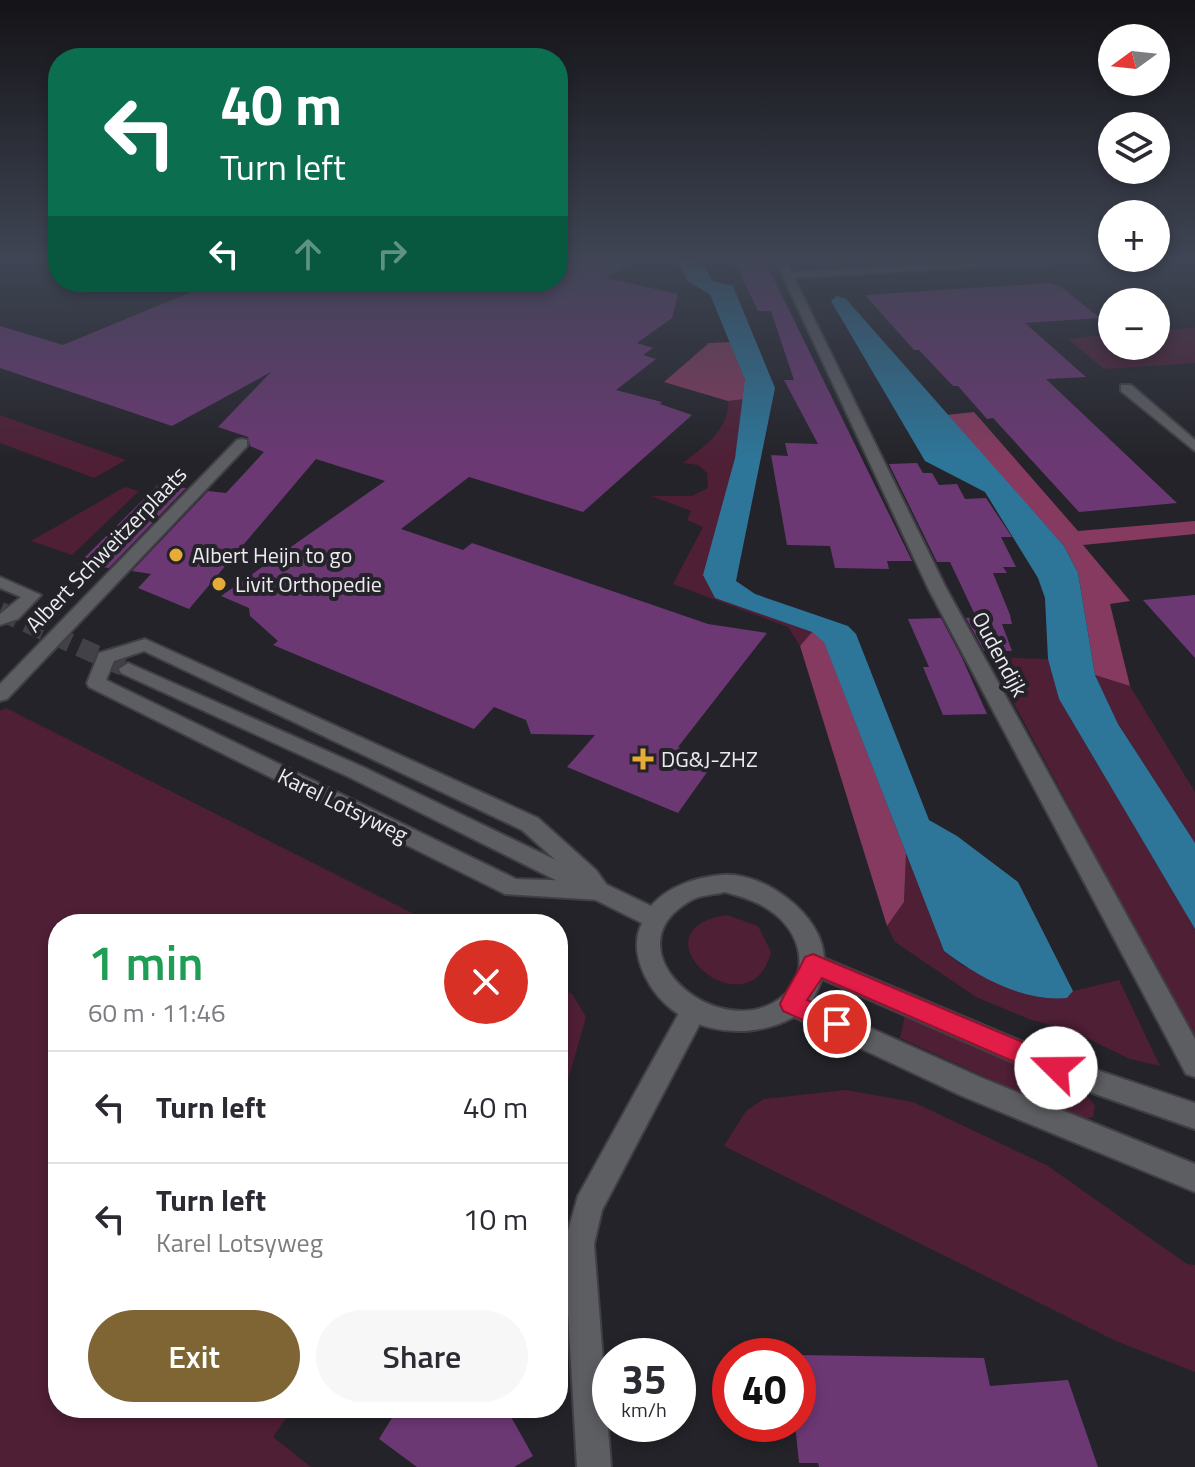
<!DOCTYPE html>
<html lang="en">
<head>
<meta charset="utf-8">
<style>
	body { margin:0; font-family:"Titillium Web",sans-serif; background:#f7f7f7; color:#2b2b33; height:100vh; display:flex; flex-direction:column; font-size:30px; white-space:nowrap }
	* { box-sizing:border-box; margin:0 }
	p { font-size:26px; color:#7c7c81 }
	.icon { flex:none; width:44px; height:44px; fill:none; stroke:currentColor; stroke-width:2; stroke-linecap:round; stroke-linejoin:round }
	.map { position:relative; flex:1; overflow:hidden }
	.details { position:absolute; left:48px; top:914px; width:520px; height:504px; display:flex; flex-direction:column; background:#fff; border-radius:32px; box-shadow:0 4px 12px #0003 }
	.details>* { flex:none }
	.banner { position:absolute; left:48px; top:48px; width:520px; height:244px; border-radius:32px; box-shadow:0 4px 12px #0003; background:#0b6e4f; color:#fff; overflow:hidden }
	.needle { width:52px; rotate:255deg }
	.fabs { position:absolute; left:1098px; top:24px; display:grid; gap:16px }
	.fabs a { display:grid; place-items:center; width:72px; height:72px; border-radius:50%; background:#fff; box-shadow:0 4px 12px #0003; font-size:40px }
	.speed { position:absolute; left:592px; top:1338px; display:flex; gap:16px; font-size:40px; font-weight:700; text-align:center }
	.speed>* { display:grid; place-content:center; width:104px; height:104px; border-radius:50%; background:#fff; box-shadow:0 4px 12px #0003; line-height:1 }
	.speed small { font-size:20px; font-weight:400 }
	.speed .limit { border:12px solid #d22; background:#fff; color:#111 }
	.pin { position:absolute; display:grid; place-items:center; width:68px; height:68px; color:#fff; margin:-34px; border:4px solid #fff; border-radius:50%; box-shadow:0 2px 8px #0007 }
	.me { position:absolute; width:88px; margin:-44px; rotate:292deg; stroke-linejoin:round; filter:drop-shadow(0 0 6px #0008) }
	.turn { display:flex; align-items:center; gap:28px; height:168px; padding:0 40px; font-size:36px }
	.turn .icon { width:104px; height:104px; stroke-width:2.5 }
	.turn b { display:block; font-size:56px; line-height:68px }
	.lanes { display:flex; align-items:center; height:76px; padding:0 40px; background:#0003; justify-content:center; gap:40px; direction:ltr }
	.lanes .off { opacity:.35 }
	.round { display:grid; place-items:center; flex:none; width:84px; height:84px; border-radius:42px; background:#f7f7f7 }
	.summary { display:flex; align-items:center; justify-content:space-between; height:136px; padding:0 40px }
	h1 { font-size:48px; font-weight:600; line-height:60px; color:#1e9e55 }
	.primary-button { display:flex; gap:16px; margin-top:auto; padding:16px 40px }
	.primary-button a { flex:1; height:92px; border-radius:48px; background:#7f6534; color:#fff; font-size:32px; font-weight:600; line-height:92px; text-align:center }
	.primary-button a+a { background:#f7f7f7; color:#2b2b33 }
	ul { padding:0; list-style:none }
	li { display:flex; align-items:center; gap:24px; height:112px; padding:0 40px; border-top:2px solid #e1e1e2 }
	li div { flex:1 }
	li b { display:block; font-size:30px }
	li em { font-style:normal }
	.map>svg:first-child { display:block }
	.green { fill:#4f1f36 }
	.forest { fill:#863a5f }
	.water { fill:#2d769a }
	.building { fill:#6c3874 }
	.lines { fill:none; stroke-linecap:round; stroke-linejoin:round }
	.tertiary-tunnel { stroke:#424147; stroke-width:19; stroke-dasharray:19 10; stroke-linecap:butt }
	.pedestrian-casing { stroke:#403f45; stroke-width:4 }
	.minor-casing { stroke:#403f45; stroke-width:4 }
	.tertiary-casing { stroke:#403f45; stroke-width:4 }
	.pedestrian { fill:#5d5e61; fill-rule:evenodd }
	.minor { fill:#5d5e61; fill-rule:evenodd }
	.tertiary { fill:#5d5e61; fill-rule:evenodd }
	.route { fill:#e11d48; stroke:#92132f; stroke-width:2 }
	.poi-dot { fill:#e6ac36; stroke:#242329; stroke-width:3 }
	.labels { text-anchor:middle; dominant-baseline:central; stroke-width:8; stroke-linejoin:round; paint-order:stroke }
	.street-label { font-size:22px; fill:#ecebef; stroke:#242329 }
	.poi-label { font-size:22px; fill:#ecebef; stroke:#242329; text-anchor:start }
</style>
</head>
<body>
<div class="map">
<svg width="1195" height="1467" viewBox="0 0 1195 1467">
	<rect width="100%" height="100%" fill="#242329"/>
	<g class="green">
		<path d="M 1195,328 L 1195,363 L 1104,369 L 1068,339 L 1112,334 L 1112,346 L 1156,346 L 1156,331 Z"/>
		<path d="M 745,399 L 735,458 L 705,578 L 715,598 L 812,632 L 800,646 L 788,627 L 673,584 L 703,527 L 687,520 L 691,511 L 651,496 L 692,496 L 708,488 L 707,473 L 698,465 L 683,463 C 704,446 729,430 728,401 Z"/>
		<path d="M 0,415 L 126,460 L 94,478 L 0,443 Z"/>
		<path d="M 125,487 L 139,491 L 72,555 L 31,541 Z"/>
		<path d="M 989,657 L 1048,659 L 1059,699 L 1195,929 L 1195,1040 Z"/>
		<path d="M 1095,675 L 1130,686 L 1195,792 L 1195,843 L 1118,724 Z"/>
		<path d="M 6,708 L 434,924 L 58,924 L 58,1408 L 293,1408 L 273,1437 L 311,1467 L 0,1467 L 0,711 Z"/>
		<path d="M 906,853 L 944,951 L 963,966 L 1067,998 L 1073,991 L 1119,980 L 1160,1066 L 1130,1059 L 1074,1032 L 1029,1019 L 976,997 L 895,942 L 887,926 L 904,902 Z"/>
		<path d="M 727,915 L 758,926 L 771,952 C 749,1037 627,930 727,915 Z"/>
		<path d="M 558,987 L 572,994 L 586,1017 L 566,1087 L 558,1084 Z"/>
		<path d="M 909,1014 L 1088,1097 L 1095,1106 L 1093,1117 L 1079,1120 L 900,1038 L 905,1016 Z"/>
		<path d="M 846,1090 L 913,1102 L 1048,1166 L 1187,1264 L 1195,1265 L 1195,1372 L 1116,1341 L 724,1146 L 746,1111 L 764,1099 Z"/>
	</g>
	<g class="forest">
		<path d="M 730,342 L 745,380 L 745,399 L 728,401 L 664,382 L 709,343 Z"/>
		<path d="M 974,412 L 1078,531 L 1195,521 L 1195,534 L 1083,545 L 1130,601 L 1110,604 L 1130,686 L 1095,675 L 1078,573 L 1064,546 L 946,415 Z"/>
		<path d="M 812,632 L 824,641 L 906,853 L 904,902 L 887,926 L 800,646 Z"/>
	</g>
	<g class="water">
		<path d="M 676,257 L 700,257 L 712,281 L 733,286 L 775,388 L 736,581 L 755,594 L 848,626 L 856,634 L 929,820 L 957,836 L 1018,882 L 1073,991 L 1067,998 C 1023,1002 978,977 944,951 L 824,642 L 812,632 L 715,598 L 703,575 L 735,458 L 745,380 L 710,294 L 687,281 Z"/>
		<path d="M 837,296 L 846,299 L 1064,546 L 1078,573 L 1095,675 L 1118,724 L 1195,843 L 1195,929 L 1059,699 L 1048,659 L 1045,598 L 1038,578 L 985,492 L 925,461 L 831,301 Z"/>
	</g>
	<g class="building">
		<path d="M 558,257 L 640,257 L 606,278 L 678,294 L 672,318 L 637,343 L 653,348 L 643,355 L 656,359 L 616,390 L 662,402 L 660,404 L 692,415 L 583,512 L 469,477 L 401,529 L 463,550 L 472,543 L 708,624 L 767,633 L 678,747 L 715,761 L 678,813 L 567,767 L 595,735 L 531,734 L 526,720 L 494,707 L 474,729 L 273,645 L 278,641 L 250,616 L 249,608 L 221,596 L 385,481 L 316,459 L 189,609 L 138,588 L 151,574 L 132,571 L 208,491 L 226,493 L 264,452 L 250,446 L 248,437 L 218,427 L 271,372 L 172,426 L 0,368 L 0,326 L 63,345 L 215,282 L 558,282 Z"/>
		<path d="M 732,257 L 763,257 L 912,561 L 887,561 L 889,569 L 835,568 L 830,546 L 787,545 L 771,455 L 788,456 L 785,443 L 818,444 L 784,380 L 794,380 L 771,311 L 758,311 Z"/>
		<path d="M 1050,283 L 1060,286 L 1100,318 L 1025,323 L 1086,377 L 1046,379 L 1177,503 L 1079,512 L 993,418 L 987,419 L 958,386 L 953,386 L 919,350 L 914,350 L 865,295 Z"/>
		<path d="M 917,463 L 923,473 L 932,473 L 939,485 L 957,484 L 965,499 L 986,498 L 1012,537 L 1001,537 L 1016,567 L 1003,567 L 1007,573 L 993,573 L 1010,615 L 1012,624 L 1002,624 L 1012,651 L 984,651 L 966,618 L 976,617 L 950,562 L 937,562 L 889,464 Z"/>
		<path d="M 158,485 L 186,488 L 109,568 L 78,564 Z"/>
		<path d="M 1195,595 L 1195,658 L 1143,600 Z"/>
		<path d="M 941,618 L 962,658 L 987,714 L 943,715 L 923,667 L 929,667 L 908,619 Z"/>
		<path d="M 798,1355 L 984,1358 L 990,1386 L 1068,1380 L 1098,1467 L 819,1467 L 818,1463 L 799,1463 L 795,1424 L 798,1424 Z"/>
		<path d="M 398,1408 L 506,1408 L 533,1456 L 514,1467 L 417,1467 L 379,1439 Z"/>
	</g>
	<g class="lines">
		<path class="tertiary-tunnel" d="M 0,611 L 128,669"/>
		<defs>
			<path id="pedestrian" d="M 242,439 L 247,440 L 247,446 L 7,699 L 0,701 L 0,684 L 237,440 Z"/>
			<g id="minor">
				<path d="M 774,257 L 784,257 L 791,272 L 1060,257 L 1117,258 L 794,278 L 946,588 L 1195,1039 L 1195,1077 L 1186,1074 L 928,588 Z"/>
				<path d="M 1121,385 L 1131,385 L 1195,440 L 1195,451 L 1121,391 Z"/>
				<path d="M 0,577 L 41,595 L 18,619 L 0,625 L 0,614 L 21,597 L 0,588 Z"/>
				<path d="M 145,639 L 538,818 L 596,870 L 611,891 L 607,897 L 599,900 L 505,894 L 89,687 L 87,683 L 99,653 ZM 144,651 L 522,830 L 579,881 L 516,879 L 106,680 L 114,661 Z"/>
				<path d="M 693,1001 L 702,1004 L 706,1012 L 602,1210 L 594,1244 L 611,1467 L 577,1467 L 564,1244 L 578,1196 L 684,1004 Z"/>
			</g>
			<g id="tertiary">
				<path d="M 0,257 L 11,257 L 0,262 Z"/>
				<path d="M 128,663 L 363,767 L 651,906 C 668,886 697,877 722,875 C 763,871 823,915 824,958 L 1061,1058 L 1195,1103 L 1195,1129 L 1047,1077 L 822,979 L 812,1002 L 982,1078 L 1195,1164 L 1195,1192 L 962,1096 L 794,1017 C 743,1045 671,1031 645,976 C 637,959 633,941 642,923 L 349,777 L 121,673 L 119,669 ZM 725,892 C 743,897 760,902 775,914 C 802,936 810,974 782,997 C 719,1047 606,949 690,901 C 699,895 714,895 725,892 Z"/>
			</g>
		</defs>
		<use href="#pedestrian" class="pedestrian-casing"/>
		<use href="#minor" class="minor-casing"/>
		<use href="#tertiary" class="tertiary-casing"/>
		<use href="#pedestrian" class="pedestrian"/>
		<use href="#minor" class="minor"/>
		<use href="#tertiary" class="tertiary"/>
	</g>
	<linearGradient id="sky" x2="0" y2="1"><stop stop-color="#141317"/><stop offset="0.56" stop-color="#3f4554"/><stop offset="1" stop-color="#3f4554" stop-opacity="0"/></linearGradient>
	<rect width="1195" height="462" fill="url(#sky)"/>
	<path class="route" d="M 813,954 L 1065,1060 L 1068,1068 L 1065,1076 L 1056,1079 L 1047,1076 L 822,978 L 807,1000 L 845,1017 L 849,1024 L 845,1032 L 837,1035 L 783,1011 L 780,1004 C 788,987 798,973 805,957 Z"/>
	<g class="poi-dot">
		<circle cx="176" cy="555" r="8"/>
		<circle cx="219" cy="584" r="8"/>
		<path d="M639 747h8v8h8v8h-8v8h-8v-8h-8v-8h8z"/>
	</g>
	<g class="labels">
		<g class="street-label">
			<text transform="translate(106 549) rotate(-46)">Albert Schweitzerplaats</text>
			<text transform="translate(1000 654) rotate(62)">Oudendijk</text>
			<text transform="translate(343 805) rotate(26)">Karel Lotsyweg</text>
		</g>
		<g class="poi-label">
			<text x="192" y="555">Albert Heijn to go</text>
			<text x="235" y="584">Livit Orthopedie</text>
			<text x="661" y="759">DG&amp;J-ZHZ</text>
		</g>
	</g>
</svg>
<div class="fabs">
<a><svg class="needle" viewBox="-14 -14 28 28"><path d="M0-13l5 13h-10z" fill="#e53935"/><path d="M0 13l5-13h-10z" fill="#7c7c81"/></svg></a>
<a><svg class="icon" aria-label="layers" viewBox="0 0 24 24"><path d="M12 4l9 5-9 5-9-5zM3 14l9 5 9-5"/></svg></a>
<a>+</a>
<a>−</a>
</div>
<div class="speed"><div>35<small>km/h</small></div><div class="limit">40</div></div>
<div class="pin" style="left:837px;top:1024px;background:#d93025"><svg class="icon" aria-label="arrive" viewBox="0 0 24 24"><path d="M6 21V4h12l-3 4 3 4H6"/></svg></div>
<svg class="me" style="left:1056px;top:1068px" viewBox="-20 -20 40 40"><circle r="19" fill="#fff"/><path d="M0-13L10 11 0 6-10 11z" fill="#e11d48"/></svg>
<div class="banner">
<div class="turn"><svg class="icon" aria-label="left" viewBox="0 0 24 24"><path d="M17 20v-9H6M10 6l-5 5 5 5"/></svg><div><b>40 m</b>Turn left</div></div>
<div class="lanes"><svg class="icon" aria-label="left" viewBox="0 0 24 24"><path d="M17 20v-9H6M10 6l-5 5 5 5"/></svg><svg class="icon off" aria-label="ahead" viewBox="0 0 24 24"><path d="M12 20V5M6 11l6-6 6 6"/></svg><svg class="icon off" aria-label="right" viewBox="0 0 24 24"><path d="M7 20v-9h11M14 6l5 5-5 5"/></svg></div>
</div>
<section class="details">
<div class="summary"><div><h1>1 min</h1><p>60 m · 11:46</p></div><a class="round" style="background:#d93025;color:#fff"><svg class="icon" aria-label="close" viewBox="0 0 24 24"><path d="M6 6l12 12M18 6L6 18"/></svg></a></div>
<ul>
<li><svg class="icon" aria-label="left" viewBox="0 0 24 24"><path d="M17 20v-9H6M10 6l-5 5 5 5"/></svg><div><b>Turn left</b></div><em>40 m</em></li>
<li><svg class="icon" aria-label="left" viewBox="0 0 24 24"><path d="M17 20v-9H6M10 6l-5 5 5 5"/></svg><div><b>Turn left</b><p>Karel Lotsyweg</p></div><em>10 m</em></li>
</ul>
<div class="primary-button"><a>Exit</a><a>Share</a></div>
</section>
</div>
</body>
</html>
